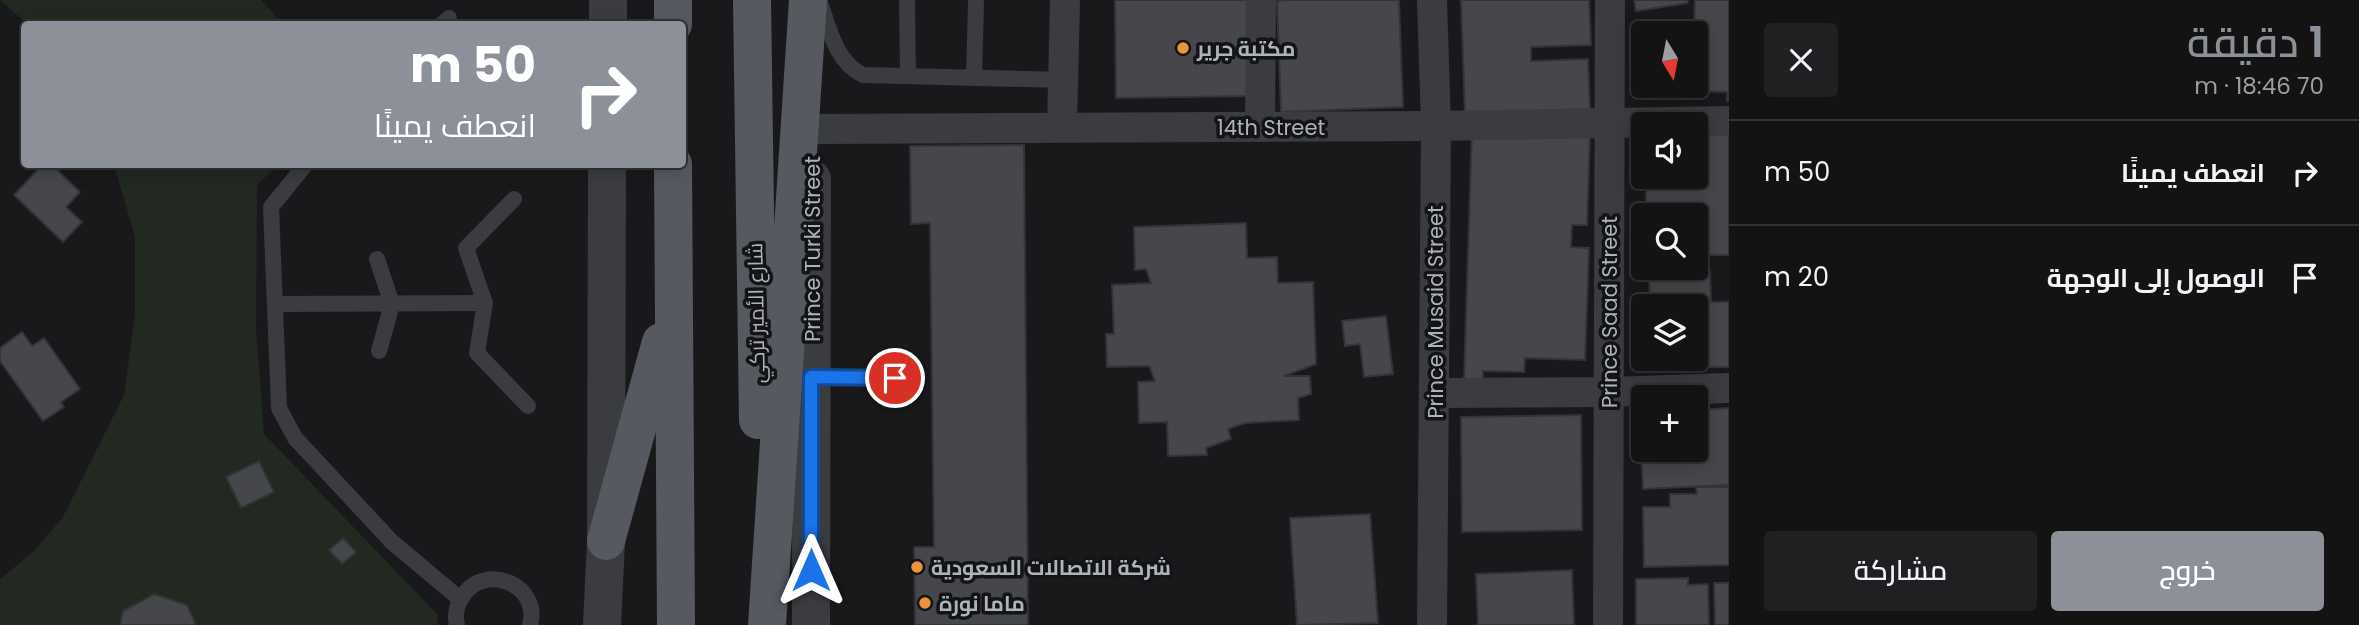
<!DOCTYPE html>
<html lang="ar">
<head>
<meta charset="utf-8">
<style>
	body { margin:0; font-family:Poppins,Cairo,sans-serif; background:#202022; color:#f1f3f6; direction:rtl; height:100vh; display:flex; flex-direction:column; font-size:26px; white-space:nowrap }
	* { box-sizing:border-box; margin:0 }
	p { font-size:23px; color:#9d9ea0 }
	.icon { flex:none; width:38px; height:38px; fill:none; stroke:currentColor; stroke-width:2; stroke-linecap:round; stroke-linejoin:round }
	.map { position:relative; flex:1; overflow:hidden; direction:ltr }
	.side { display:flex; flex-direction:column; background:#131314; width:630px }
	.side>* { flex:none }
	.hud { position:absolute; left:21px; top:21px; width:665px; height:147px; border-radius:7px; box-shadow:0 4px 18px #0003,0 0 0 2px #323234; direction:rtl; background:#8c9099; color:#fff; overflow:hidden }
	.needle { width:46px; rotate:170deg }
	.fabs { position:absolute; left:1631px; top:21px; display:grid; gap:14px }
	.fabs a { display:grid; place-items:center; width:77px; height:77px; border-radius:7px; background:#131314; box-shadow:0 4px 18px #0003,0 0 0 2px #323234; font-size:35px }
	.pin { position:absolute; display:grid; place-items:center; width:60px; height:60px; color:#fff; margin:-30px; border:4px solid #fff; border-radius:50%; box-shadow:0 2px 7px #0007 }
	.me { position:absolute; width:77px; margin:-38px; rotate:0deg; stroke-linejoin:round; filter:drop-shadow(0 0 5px #0008) }
	.turn { display:flex; align-items:center; gap:24px; height:147px; padding:0 35px; font-size:32px }
	.turn .icon { width:91px; height:91px; stroke-width:2.5 }
	.turn b { display:block; font-size:49px; line-height:60px }
	.round { display:grid; place-items:center; flex:none; width:74px; height:74px; border-radius:7px; background:#202022 }
	.headline { display:flex; align-items:center; justify-content:space-between; height:119px; padding:0 35px }
	h1 { font-size:42px; font-weight:600; line-height:52px; color:#8c9099 }
	.primary-button { display:flex; gap:14px; margin-top:auto; padding:14px 35px }
	.primary-button a { flex:1; height:80px; border-radius:7px; background:#8c9099; color:#fff; font-size:28px; font-weight:600; line-height:80px; text-align:center }
	.primary-button a+a { background:#202022; color:#f1f3f6 }
	ul { padding:0; list-style:none }
	li { display:flex; align-items:center; gap:21px; height:105px; padding:0 35px; border-top:2px solid #323234 }
	li div { flex:1 }
	li b { display:block; font-size:26px }
	li em { font-style:normal }
	main { display:flex; flex:1; min-height:0 }
	.map>svg:first-child { display:block }
	.green { fill:#212921 }
	.building { fill:#46474b; stroke:#333437; stroke-width:2 }
	.lines { fill:none; stroke-linecap:round; stroke-linejoin:round }
	.service { stroke:#3a3c40; stroke-width:16 }
	.minor { stroke:#3a3c40; stroke-width:30 }
	.tertiary { stroke:#3a3c40; stroke-width:38 }
	.primary { stroke:#56595f; stroke-width:38 }
	.route-casing { stroke:#114b97; stroke-width:18 }
	.route { stroke:#1a73e8; stroke-width:12 }
	.poi-dot { fill:#ee923e; stroke:#141416; stroke-width:2.5 }
	.labels { text-anchor:middle; dominant-baseline:central; stroke-width:7; stroke-linejoin:round; paint-order:stroke }
	.poi-label { font-size:21px; font-weight:bold; fill:#acb3ba; stroke:#141416; text-anchor:start }
	.street-label { font-size:21px; fill:#acb3ba; stroke:#141416 }
</style>
</head>
<body>
<main>
<section class="side">
<div class="headline"><div><h1>1 دقيقة</h1><p>70 m · 18:46</p></div><a class="round"><svg class="icon" aria-label="close" viewBox="0 0 24 24"><path d="M6 6l12 12M18 6L6 18"/></svg></a></div>
<ul>
<li><svg class="icon" aria-label="right" viewBox="0 0 24 24"><path d="M7 20v-9h11M14 6l5 5-5 5"/></svg><div><b>انعطف يمينًا</b></div><em>50 m</em></li>
<li><svg class="icon" aria-label="arrive" viewBox="0 0 24 24"><path d="M6 21V4h12l-3 4 3 4H6"/></svg><div><b>الوصول إلى الوجهة</b></div><em>20 m</em></li>
</ul>
<div class="primary-button"><a>خروج</a><a>مشاركة</a></div>
</section>
<div class="map">
<svg width="1729" height="625" viewBox="0 0 1729 625">
	<rect width="100%" height="100%" fill="#19191b"/>
	<g class="green">
		<path d="M 0,0 L 261,0 L 283,24 L 27,24 Z"/>
		<path d="M 114,165 L 279,165 L 257,185 L 256,328 L 264,434 L 437,614 L 438,625 L 0,625 L 0,579 L 33,552 L 63,517 L 124,395 L 135,315 L 135,237 Z"/>
	</g>
	<g class="building">
		<path d="M 1115,0 L 1250,0 L 1251,96 L 1116,98 Z"/>
		<path d="M 1290,0 L 1399,0 L 1403,107 L 1281,112 L 1277,1 Z"/>
		<path d="M 1461,0 L 1589,0 L 1591,45 L 1531,47 L 1531,61 L 1588,59 L 1590,109 L 1465,114 Z"/>
		<path d="M 1634,0 L 1687,0 L 1688,3 L 1636,11 Z"/>
		<path d="M 1695,0 L 1729,0 L 1729,101 L 1727,101 L 1727,92 L 1686,91 L 1686,86 L 1696,86 L 1696,33 L 1688,33 L 1689,26 L 1694,26 Z"/>
		<path d="M 1472,129 L 1590,132 L 1587,225 L 1572,225 L 1571,247 L 1589,248 L 1585,360 L 1525,358 L 1524,372 L 1483,371 L 1483,382 L 1464,381 Z"/>
		<path d="M 1729,131 L 1729,255 L 1696,255 L 1696,215 L 1646,215 L 1646,177 L 1696,177 L 1696,132 Z"/>
		<path d="M 1024,145 L 1028,625 L 915,625 L 914,547 L 934,547 L 930,223 L 911,224 L 910,146 Z"/>
		<path d="M 43,164 L 51,164 L 80,192 L 66,207 L 82,222 L 63,242 L 14,195 Z"/>
		<path d="M 1246,223 L 1247,258 L 1277,257 L 1278,283 L 1313,282 L 1316,364 L 1284,376 L 1310,376 L 1311,394 L 1298,398 L 1299,420 L 1245,423 L 1228,429 L 1231,439 L 1206,448 L 1207,455 L 1168,456 L 1167,422 L 1139,423 L 1138,382 L 1155,381 L 1149,366 L 1107,367 L 1106,334 L 1114,334 L 1112,285 L 1151,283 L 1146,269 L 1135,270 L 1134,227 Z"/>
		<path d="M 1710,270 L 1711,302 L 1729,302 L 1729,367 L 1692,367 L 1692,371 L 1651,372 L 1651,359 L 1696,359 L 1696,306 L 1650,306 L 1649,271 Z"/>
		<path d="M 1386,316 L 1393,374 L 1364,377 L 1360,344 L 1345,346 L 1342,321 Z"/>
		<path d="M 22,332 L 32,346 L 44,338 L 80,389 L 61,402 L 64,407 L 43,421 L 0,361 L 0,348 Z"/>
		<path d="M 1729,408 L 1729,485 L 1643,489 L 1639,412 L 1643,412 L 1643,450 L 1696,450 L 1696,410 Z"/>
		<path d="M 1581,415 L 1582,530 L 1462,532 L 1461,417 Z"/>
		<path d="M 259,461 L 274,492 L 241,508 L 226,477 Z"/>
		<path d="M 1696,487 L 1729,487 L 1729,565 L 1644,567 L 1643,507 L 1670,507 L 1670,494 L 1697,494 Z"/>
		<path d="M 1370,514 L 1378,623 L 1297,625 L 1290,518 Z"/>
		<path d="M 343,538 L 356,552 L 342,564 L 329,550 Z"/>
		<path d="M 1572,570 L 1574,625 L 1478,625 L 1476,574 Z"/>
		<path d="M 1688,578 L 1688,585 L 1708,584 L 1709,625 L 1636,625 L 1636,579 Z"/>
		<path d="M 1714,583 L 1729,583 L 1729,625 L 1715,625 Z"/>
		<path d="M 154,594 L 187,605 L 196,625 L 120,625 L 123,611 Z"/>
	</g>
	<g class="lines">
		<g class="service">
			<path d="M 819,0 C 829,27 835,62 863,75 L 1063,80"/>
			<path d="M 907,0 L 908,76"/>
			<path d="M 442,24 L 449,18"/>
			<path d="M 974,78 L 976,0"/>
			<path d="M 306,164 L 271,207 L 279,408 L 295,438 L 392,542 L 460,599"/>
			<path d="M 514,199 L 466,248 L 485,303 L 477,353 L 528,406"/>
			<path d="M 377,259 L 392,304 L 379,351"/>
			<path d="M 275,304 L 485,303"/>
			<path d="M 811,377 L 895,378"/>
			<path d="M 457,625 C 454,613 457,604 464,594 C 487,563 541,585 530,625"/>
		</g>
		<g class="minor">
			<path d="M 1062,127 L 1065,0"/>
			<path d="M 1260,127 L 1261,0"/>
			<path d="M 813,129 L 1436,126 L 1729,121"/>
			<path d="M 1434,393 L 1609,392 L 1729,388"/>
			<path d="M 1432,625 L 1436,126 L 1432,0"/>
			<path d="M 1608,625 L 1610,0"/>
		</g>
		<g class="tertiary">
			<path d="M 608,24 L 608,0"/>
			<path d="M 602,625 L 606,541 L 607,164"/>
			<path d="M 811,625 L 812,179"/>
		</g>
		<g class="primary">
			<path d="M 673,0 L 673,24"/>
			<path d="M 752,0 L 758,420"/>
			<path d="M 673,164 L 676,625"/>
			<path d="M 606,541 L 661,342"/>
			<path d="M 767,625 L 808,0"/>
		</g>
	</g>
	<g class="lines">
		<defs>
			<path id="route" d="M 811,570 L 811,377 L 895,378"/>
		</defs>
		<use href="#route" class="route-casing"/>
		<use href="#route" class="route"/>
	</g>
	<g class="poi-dot">
		<circle cx="1183" cy="48" r="7"/>
		<circle cx="917" cy="567" r="7"/>
		<circle cx="925" cy="603" r="7"/>
	</g>
	<g class="labels">
		<g class="poi-label">
			<text x="1197" y="48">مكتبة جرير</text>
			<text x="931" y="567">شركة الاتصالات السعودية</text>
			<text x="939" y="603">ماما نورة</text>
		</g>
		<g class="street-label">
			<text x="1271" y="127">14th Street</text>
			<text transform="translate(812 249) rotate(-90)">Prince Turki Street</text>
			<text transform="translate(1435 312) rotate(-90)">Prince Musaid Street</text>
			<text transform="translate(1609 312) rotate(-90)">Prince Saad Street</text>
			<text transform="translate(756 313) rotate(-91)">شارع الأمير تركي</text>
		</g>
	</g>
</svg>
<div class="fabs">
<a><svg class="needle" viewBox="-14 -14 28 28"><path d="M0-13l5 13h-10z" fill="#e53935"/><path d="M0 13l5-13h-10z" fill="#9d9ea0"/></svg></a>
<a><svg class="icon" aria-label="sound" viewBox="0 0 24 24"><path d="M4 9h4l5-4v14l-5-4H4zM17 9q2 3 0 6"/></svg></a>
<a><svg class="icon" aria-label="search" viewBox="0 0 24 24"><circle cx="10" cy="10" r="6"/><path d="M15 15l6 6"/></svg></a>
<a><svg class="icon" aria-label="layers" viewBox="0 0 24 24"><path d="M12 4l9 5-9 5-9-5zM3 14l9 5 9-5"/></svg></a>
<a>+</a>
</div>
<div class="pin" style="left:895px;top:378px;background:#d93025"><svg class="icon" aria-label="arrive" viewBox="0 0 24 24"><path d="M6 21V4h12l-3 4 3 4H6"/></svg></div>
<svg class="me" style="left:811px;top:570px" viewBox="-20 -20 40 40"><path d="M0-17L14 15 0 8-14 15z" fill="#1a73e8" stroke="#fff" stroke-width="4"/></svg>
<div class="hud">
<div class="turn"><svg class="icon" aria-label="right" viewBox="0 0 24 24"><path d="M7 20v-9h11M14 6l5 5-5 5"/></svg><div><b>50 m</b>انعطف يمينًا</div></div>
</div>
</div>
</main>
</body>
</html>
